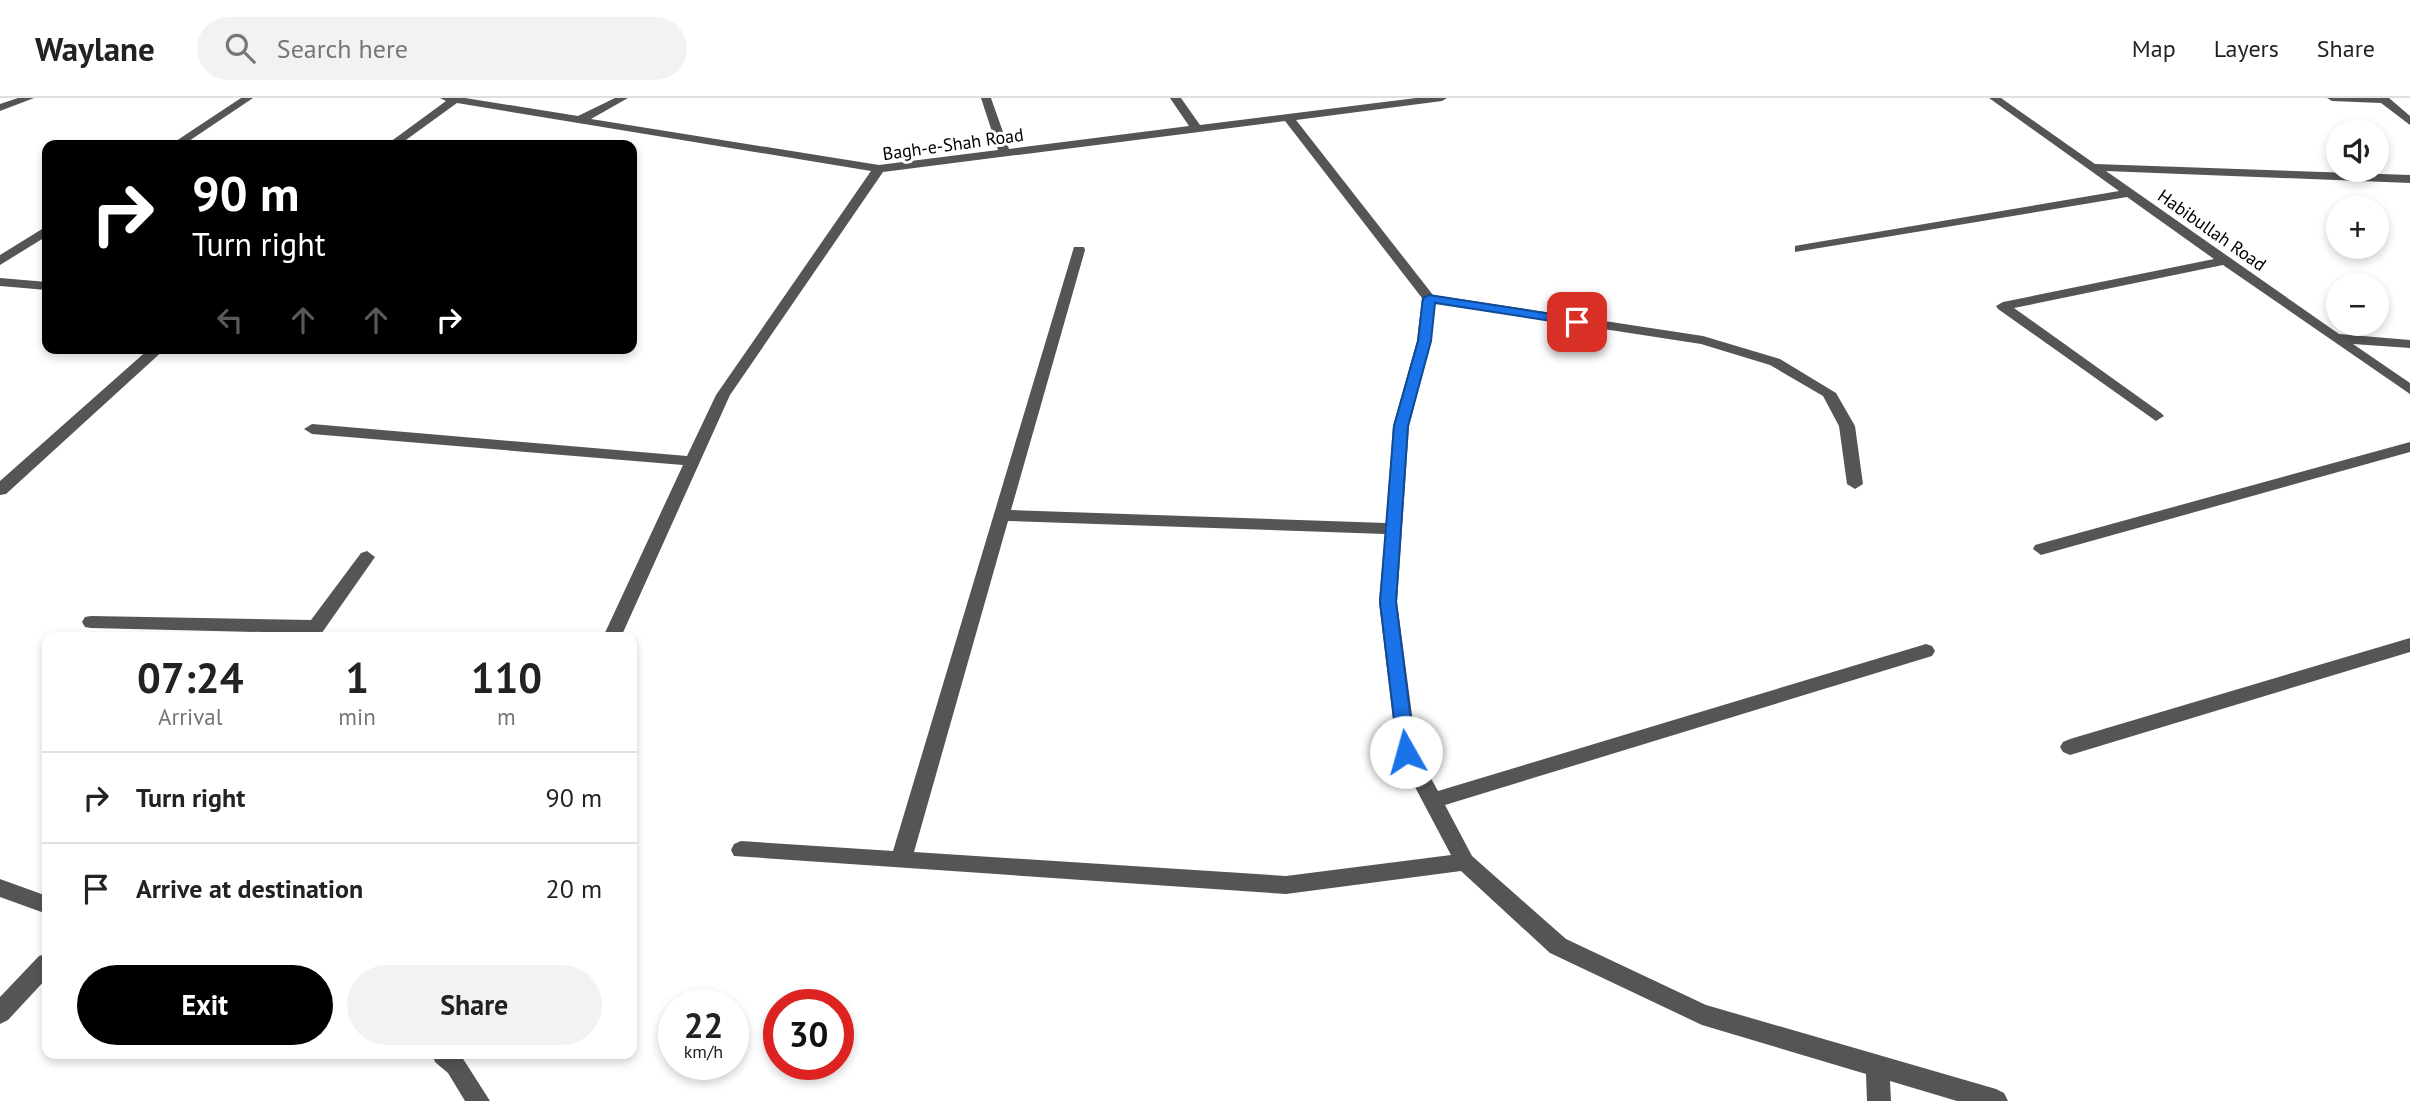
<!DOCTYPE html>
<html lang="en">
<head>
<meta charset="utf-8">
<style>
	body { margin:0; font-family:"PT Sans",sans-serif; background:#f2f2f2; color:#222; height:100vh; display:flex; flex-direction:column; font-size:26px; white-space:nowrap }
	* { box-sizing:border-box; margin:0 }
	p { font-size:23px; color:#767676 }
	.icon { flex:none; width:38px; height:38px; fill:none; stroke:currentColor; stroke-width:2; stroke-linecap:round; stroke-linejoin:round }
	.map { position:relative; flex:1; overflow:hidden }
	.details { position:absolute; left:42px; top:534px; width:595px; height:427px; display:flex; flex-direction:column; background:#fff; border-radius:14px; box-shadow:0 4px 10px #0003 }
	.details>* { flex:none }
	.banner { position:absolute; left:42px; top:42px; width:595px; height:214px; border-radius:14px; box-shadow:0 4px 10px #0003; background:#000; color:#fff; overflow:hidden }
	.controls { position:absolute; left:2326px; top:21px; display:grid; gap:14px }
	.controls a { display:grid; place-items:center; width:63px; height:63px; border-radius:50%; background:#fff; box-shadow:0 4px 10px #0003; font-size:35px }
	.speed { position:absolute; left:658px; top:891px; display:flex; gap:14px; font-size:35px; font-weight:700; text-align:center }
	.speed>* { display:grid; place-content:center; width:91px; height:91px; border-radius:50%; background:#fff; box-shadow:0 4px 10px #0003; line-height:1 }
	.speed small { font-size:18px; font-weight:400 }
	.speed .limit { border:10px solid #d22; background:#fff; color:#111 }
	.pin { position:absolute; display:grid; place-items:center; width:60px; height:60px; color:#fff; margin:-30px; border-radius:14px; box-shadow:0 4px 10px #0006 }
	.me { position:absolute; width:77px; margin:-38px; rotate:353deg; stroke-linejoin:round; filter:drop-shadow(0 0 5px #0008) }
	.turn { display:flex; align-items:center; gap:24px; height:147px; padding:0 35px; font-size:32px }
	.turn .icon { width:91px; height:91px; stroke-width:2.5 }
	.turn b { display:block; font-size:49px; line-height:60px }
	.lanes { display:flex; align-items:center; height:66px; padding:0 35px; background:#0003; justify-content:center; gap:35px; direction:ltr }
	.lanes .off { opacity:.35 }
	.eta { display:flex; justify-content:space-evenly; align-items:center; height:119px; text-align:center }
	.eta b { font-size:42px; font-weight:600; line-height:49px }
	.action { display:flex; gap:14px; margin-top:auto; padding:14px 35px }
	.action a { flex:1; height:80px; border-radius:42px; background:#000; color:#fff; font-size:28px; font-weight:600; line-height:80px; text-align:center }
	.action a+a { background:#f2f2f2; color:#222 }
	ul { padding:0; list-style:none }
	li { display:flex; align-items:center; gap:21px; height:91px; padding:0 35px; border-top:2px solid #e0e0e0 }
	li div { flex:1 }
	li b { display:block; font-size:26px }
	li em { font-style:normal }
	header { display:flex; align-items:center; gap:42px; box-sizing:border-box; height:98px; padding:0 35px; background:#fff; border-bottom:2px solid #e0e0e0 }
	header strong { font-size:33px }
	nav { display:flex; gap:38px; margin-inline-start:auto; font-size:24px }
	.search { width:490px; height:63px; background:#f2f2f2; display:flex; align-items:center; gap:18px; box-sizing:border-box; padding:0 24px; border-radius:38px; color:#767676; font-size:26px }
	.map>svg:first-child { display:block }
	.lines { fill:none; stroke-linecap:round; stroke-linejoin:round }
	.minor { fill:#555; fill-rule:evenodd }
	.route { fill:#1a73e8; stroke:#114b97; stroke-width:2 }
	.labels { text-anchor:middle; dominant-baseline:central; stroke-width:6; stroke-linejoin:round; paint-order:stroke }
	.far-street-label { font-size:18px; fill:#000; stroke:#fff }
</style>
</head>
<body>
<header>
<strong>Waylane</strong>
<div class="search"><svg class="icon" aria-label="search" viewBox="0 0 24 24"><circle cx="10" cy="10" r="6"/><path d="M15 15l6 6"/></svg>Search here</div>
<nav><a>Map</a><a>Layers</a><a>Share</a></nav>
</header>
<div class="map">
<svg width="2410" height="1003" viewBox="0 0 2410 1003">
	<rect width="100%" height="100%" fill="#fff"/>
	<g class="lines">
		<g class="minor">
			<path d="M 18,0 L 34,0 L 0,13 L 0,6 Z"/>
			<path d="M 241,0 L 253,0 L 183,47 L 170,47 Z"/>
			<path d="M 440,0 L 465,0 L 578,18 L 615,0 L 628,0 L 591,21 L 879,67 L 998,52 L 981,0 L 991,0 L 1009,51 L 1189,28 L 1170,0 L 1181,0 L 1200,27 L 1416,0 L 1447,0 L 1442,3 L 1296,22 L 1433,197 L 1703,238 L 1780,261 L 1836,295 L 1855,328 L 1863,386 L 1855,391 L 1847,386 L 1839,328 L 1823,298 L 1770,267 L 1701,246 L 1435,205 L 1431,243 L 1409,328 L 1397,504 L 1417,655 L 1438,693 L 1926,546 L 1932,548 L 1935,553 L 1932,558 L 1445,707 L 1472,758 L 1566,841 L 1706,907 L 1996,991 L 2004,995 L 2008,1003 L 1957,1003 L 1890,983 L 1891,1003 L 1867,1003 L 1866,976 L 1702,927 L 1550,855 L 1461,773 L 1286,796 L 734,758 L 731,752 L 734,746 L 741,743 L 893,753 L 1074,149 L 1084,149 L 1085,152 L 1011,412 L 1386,425 L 1393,328 L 1417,243 L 1422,200 L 1285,23 L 883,74 L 730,297 L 621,539 L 603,539 L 683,367 L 312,336 L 304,331 L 312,326 L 687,358 L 716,297 L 871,73 L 457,5 L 399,47 L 386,47 L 446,3 ZM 1008,423 L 1385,436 L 1379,504 L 1397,655 L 1451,757 L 1286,778 L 914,754 Z"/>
			<path d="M 1989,0 L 2001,0 L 2095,66 L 2410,77 L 2410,85 L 2106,73 L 2339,236 L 2410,242 L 2410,250 L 2353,246 L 2410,285 L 2410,296 L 2223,167 L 2014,210 L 2161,315 L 2164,318 L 2156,323 L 1998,211 L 1996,208 L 2003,204 L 2214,161 L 2127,99 L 1795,154 L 1795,148 L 1800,147 L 2119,93 Z"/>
			<path d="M 2327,0 L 2389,0 L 2410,18 L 2410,27 L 2381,5 L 2332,3 Z"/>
			<path d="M 47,128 L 47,138 L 0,167 L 0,157 Z"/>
			<path d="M 0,180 L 47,184 L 47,192 L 0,188 Z"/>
			<path d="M 150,250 L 166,250 L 6,396 L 0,397 L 0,383 Z"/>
			<path d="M 2410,344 L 2410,354 L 2041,457 L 2033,451 L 2035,447 Z"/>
			<path d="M 367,453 L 375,459 L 319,539 L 300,539 L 302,535 L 91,530 L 85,529 L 82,524 L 85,519 L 91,518 L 311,522 L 361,455 Z"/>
			<path d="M 2410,540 L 2410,554 L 2070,657 L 2063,654 L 2060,649 L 2063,644 L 2070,641 Z"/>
			<path d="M 0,781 L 47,798 L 47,816 L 0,799 Z"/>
			<path d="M 47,855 L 47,880 L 8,922 L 0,926 L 0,899 L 39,858 Z"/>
			<path d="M 432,956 L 460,956 L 490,1003 L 465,1003 L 448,975 L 435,964 Z"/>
		</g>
	</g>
	<path class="route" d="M 1429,197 L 1577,220 L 1583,224 L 1577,227 L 1435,205 L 1431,243 L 1408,328 L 1396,504 L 1415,654 L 1413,659 L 1400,659 L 1398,654 L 1380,504 L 1394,328 L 1418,243 L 1423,200 Z"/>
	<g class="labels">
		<g class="far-street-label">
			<text transform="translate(953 46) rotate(-8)">Bagh-e-Shah Road</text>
			<text transform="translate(2212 132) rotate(35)">Habibullah Road</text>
		</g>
	</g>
</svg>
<div class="controls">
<a><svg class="icon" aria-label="sound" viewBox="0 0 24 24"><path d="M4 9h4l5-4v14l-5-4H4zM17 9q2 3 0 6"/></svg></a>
<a>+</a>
<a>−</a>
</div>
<div class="speed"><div>22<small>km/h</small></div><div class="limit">30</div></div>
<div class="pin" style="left:1577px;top:224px;background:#d93025"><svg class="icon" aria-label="arrive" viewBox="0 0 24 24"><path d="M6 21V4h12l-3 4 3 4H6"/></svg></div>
<svg class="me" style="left:1406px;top:654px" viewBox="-20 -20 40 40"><circle r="19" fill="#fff"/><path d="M0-13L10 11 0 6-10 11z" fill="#1a73e8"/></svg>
<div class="banner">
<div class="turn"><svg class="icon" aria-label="right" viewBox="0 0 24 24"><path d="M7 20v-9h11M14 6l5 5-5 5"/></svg><div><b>90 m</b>Turn right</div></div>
<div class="lanes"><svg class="icon off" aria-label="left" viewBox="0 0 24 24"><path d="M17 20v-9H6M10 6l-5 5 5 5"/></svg><svg class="icon off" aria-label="ahead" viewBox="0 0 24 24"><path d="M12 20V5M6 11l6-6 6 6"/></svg><svg class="icon off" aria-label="ahead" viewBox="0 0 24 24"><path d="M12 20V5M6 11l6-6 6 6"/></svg><svg class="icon" aria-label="right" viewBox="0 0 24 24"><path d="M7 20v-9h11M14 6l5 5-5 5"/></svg></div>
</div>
<section class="details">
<div class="eta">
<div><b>07:24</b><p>Arrival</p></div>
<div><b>1</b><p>min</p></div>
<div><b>110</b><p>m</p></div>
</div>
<ul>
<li><svg class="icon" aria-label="right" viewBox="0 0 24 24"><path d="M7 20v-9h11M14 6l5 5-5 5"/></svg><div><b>Turn right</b></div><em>90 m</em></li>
<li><svg class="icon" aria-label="arrive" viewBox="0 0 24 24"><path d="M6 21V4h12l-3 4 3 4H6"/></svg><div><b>Arrive at destination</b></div><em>20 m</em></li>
</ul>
<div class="action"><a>Exit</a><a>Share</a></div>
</section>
</div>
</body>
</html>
